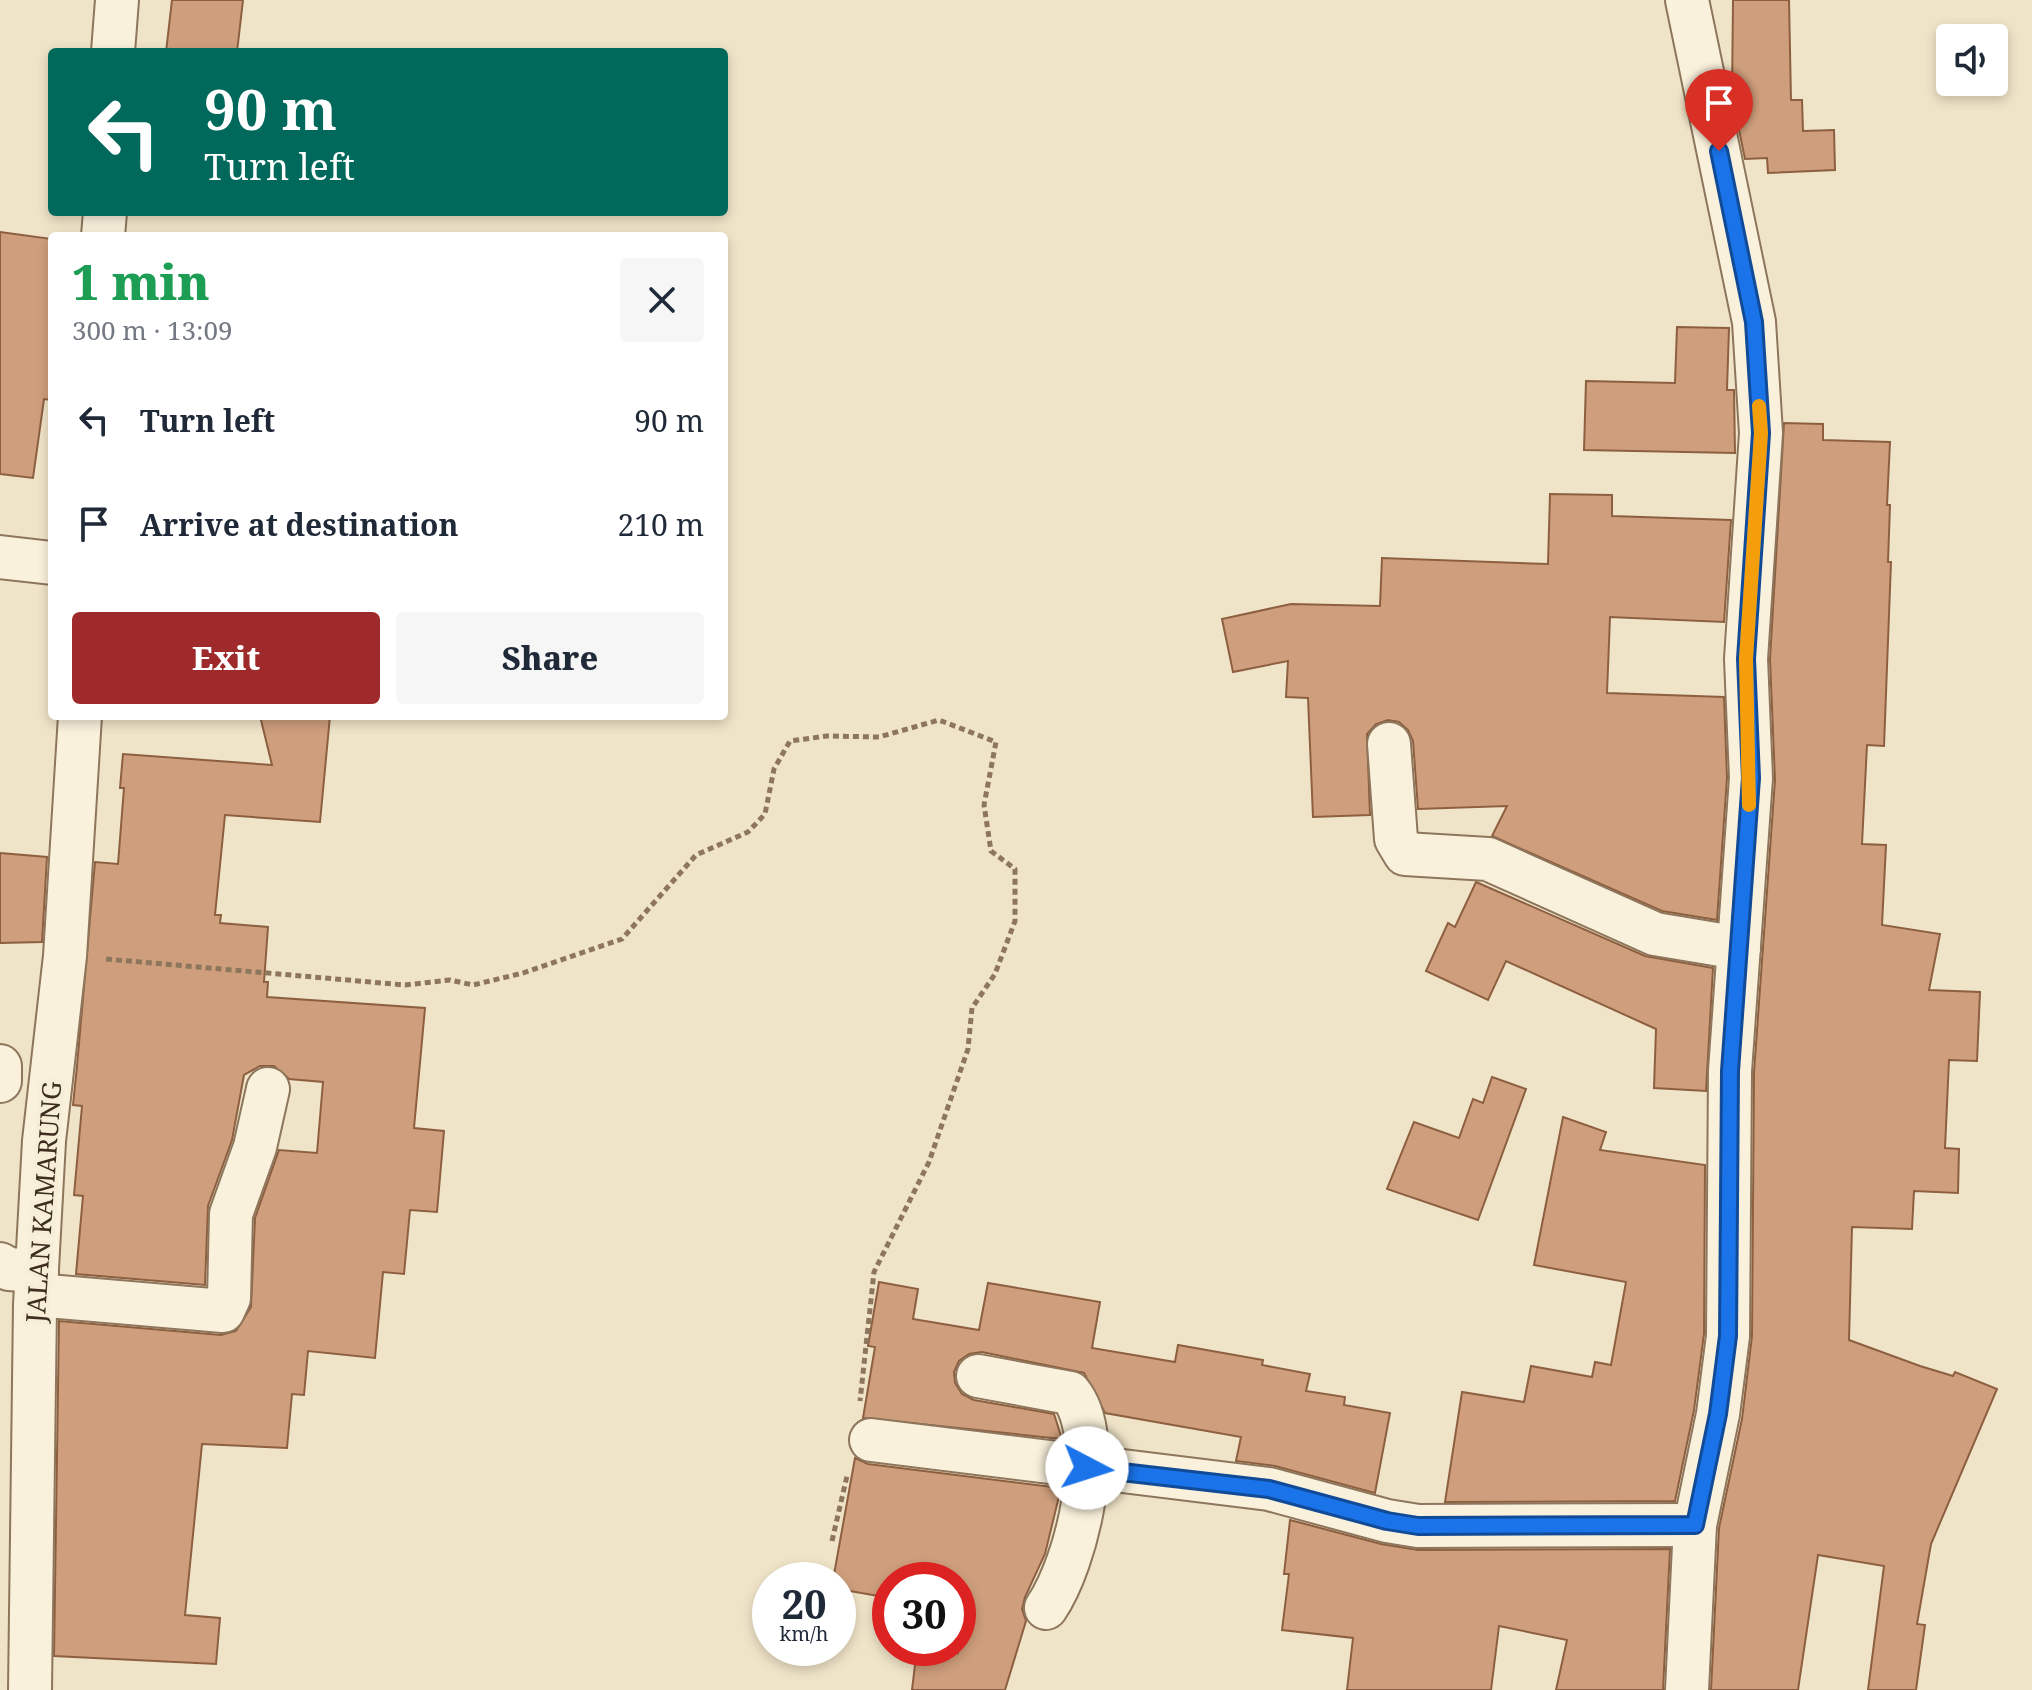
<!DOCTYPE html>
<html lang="en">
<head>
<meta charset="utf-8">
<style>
	body { margin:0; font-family:"Noto Serif",serif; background:#f6f6f7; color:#1f2937; height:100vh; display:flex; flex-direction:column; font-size:30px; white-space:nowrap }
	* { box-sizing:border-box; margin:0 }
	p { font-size:26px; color:#747a83 }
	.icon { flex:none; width:44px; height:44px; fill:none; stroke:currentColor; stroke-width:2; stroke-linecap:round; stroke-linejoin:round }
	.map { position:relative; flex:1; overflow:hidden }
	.panel { position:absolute; left:48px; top:232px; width:680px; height:488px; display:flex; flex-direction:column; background:#fff; border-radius:8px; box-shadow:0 4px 12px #0003 }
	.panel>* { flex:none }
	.banner { position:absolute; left:48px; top:48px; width:680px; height:168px; border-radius:8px; box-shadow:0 4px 12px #0003; background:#00695c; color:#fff; overflow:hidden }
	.tools { position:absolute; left:1936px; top:24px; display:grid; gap:16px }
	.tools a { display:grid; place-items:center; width:72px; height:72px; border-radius:8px; background:#fff; box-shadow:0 4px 12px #0003; font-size:40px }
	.speed { position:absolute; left:752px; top:1562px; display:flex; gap:16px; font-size:40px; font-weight:700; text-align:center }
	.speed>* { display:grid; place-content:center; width:104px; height:104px; border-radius:50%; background:#fff; box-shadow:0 4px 12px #0003; line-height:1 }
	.speed small { font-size:20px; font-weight:400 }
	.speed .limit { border:12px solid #d22; background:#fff; color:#111 }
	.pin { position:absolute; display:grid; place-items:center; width:68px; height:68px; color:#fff; margin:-82px -34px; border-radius:50% 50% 50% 0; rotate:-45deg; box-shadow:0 0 8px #0007 }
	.pin .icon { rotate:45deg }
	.me { position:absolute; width:88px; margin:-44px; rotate:95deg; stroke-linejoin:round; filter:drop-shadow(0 0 6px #0008) }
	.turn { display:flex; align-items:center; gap:28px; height:168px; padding:0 24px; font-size:36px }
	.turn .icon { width:104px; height:104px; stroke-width:2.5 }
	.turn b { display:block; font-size:56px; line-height:68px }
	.round { display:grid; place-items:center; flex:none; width:84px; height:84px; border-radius:8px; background:#f6f6f7 }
	.headline { display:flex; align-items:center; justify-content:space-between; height:136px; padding:0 24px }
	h1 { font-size:48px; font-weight:800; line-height:60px; color:#1e9e55 }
	.cta { display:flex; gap:16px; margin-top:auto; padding:16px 24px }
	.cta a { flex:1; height:92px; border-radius:8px; background:#9e2a2b; color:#fff; font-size:32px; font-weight:800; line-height:92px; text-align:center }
	.cta a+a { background:#f6f6f7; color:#1f2937 }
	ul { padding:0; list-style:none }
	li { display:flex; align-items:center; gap:24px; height:104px; padding:0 24px }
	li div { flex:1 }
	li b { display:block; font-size:30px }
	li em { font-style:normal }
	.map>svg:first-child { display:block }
	.building { fill:#cf9f7d; stroke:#8d5f41; stroke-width:2 }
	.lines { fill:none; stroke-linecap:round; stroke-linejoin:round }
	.minor-casing { stroke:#8d765c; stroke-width:46 }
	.path { stroke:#8d765c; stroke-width:5; stroke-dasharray:6 4; stroke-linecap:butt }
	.minor { stroke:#faf1dc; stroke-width:42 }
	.route-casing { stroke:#114b97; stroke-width:20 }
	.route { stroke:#1a73e8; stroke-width:14 }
	.slow { stroke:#f59e0b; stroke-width:14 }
	.labels { text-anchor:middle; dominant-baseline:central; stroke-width:8; stroke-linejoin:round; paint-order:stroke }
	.street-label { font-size:26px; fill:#3d2e20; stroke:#f7eed8 }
</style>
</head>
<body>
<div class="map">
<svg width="2032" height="1690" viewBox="0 0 2032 1690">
	<rect width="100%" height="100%" fill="#f0e4c8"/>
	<g class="building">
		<path d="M 172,0 L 243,0 L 237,52 L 166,52 Z"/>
		<path d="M 1733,0 L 1789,0 L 1791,100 L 1802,100 L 1803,131 L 1834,130 L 1835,170 L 1768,173 L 1767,158 L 1745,159 L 1732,96 Z"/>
		<path d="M 0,232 L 52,239 L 52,400 L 44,399 L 33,478 L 0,474 Z"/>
		<path d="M 1677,327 L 1729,328 L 1727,390 L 1734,390 L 1735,453 L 1584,450 L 1586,381 L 1675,383 Z"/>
		<path d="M 1784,423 L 1823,424 L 1823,440 L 1890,442 L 1887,505 L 1890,505 L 1888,562 L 1891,562 L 1884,746 L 1867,745 L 1862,844 L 1886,845 L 1882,925 L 1940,934 L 1929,990 L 1980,992 L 1977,1061 L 1949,1060 L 1945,1148 L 1959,1149 L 1958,1193 L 1914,1191 L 1912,1229 L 1852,1227 L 1849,1340 L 1920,1366 L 1953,1376 L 1955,1372 L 1997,1389 L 1931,1544 L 1917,1624 L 1925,1625 L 1916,1690 L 1868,1690 L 1884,1566 L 1818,1555 L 1798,1690 L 1711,1690 L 1719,1528 L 1742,1419 L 1752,1336 L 1754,1072 L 1775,780 L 1770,659 Z"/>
		<path d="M 1550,494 L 1612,495 L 1612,516 L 1731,520 L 1724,622 L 1610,617 L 1607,693 L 1724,697 L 1727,778 L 1717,920 L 1662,911 L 1492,836 L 1507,806 L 1418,809 L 1413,741 L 1408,730 L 1399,722 L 1388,720 L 1376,724 L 1367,734 L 1370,815 L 1313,817 L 1308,698 L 1286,697 L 1288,661 L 1233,672 L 1222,619 L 1291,604 L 1380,606 L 1382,558 L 1548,564 Z"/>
		<path d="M 260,716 L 330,716 L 320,822 L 225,815 L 215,915 L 221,915 L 220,923 L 268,927 L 264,982 L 268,982 L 267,997 L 425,1008 L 414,1128 L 444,1131 L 437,1212 L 410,1210 L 404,1274 L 383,1272 L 375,1358 L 308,1351 L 304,1395 L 292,1394 L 287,1448 L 202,1444 L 185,1615 L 220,1618 L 216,1664 L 54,1656 L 59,1321 L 221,1335 L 236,1331 L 251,1307 L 255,1218 L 279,1150 L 317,1153 L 323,1082 L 289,1079 L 274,1066 L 260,1066 L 244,1075 L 232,1140 L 208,1206 L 205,1285 L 76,1274 L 83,1196 L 74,1195 L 82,1106 L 73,1105 L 77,1066 L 95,862 L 118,864 L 124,788 L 120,788 L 123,754 L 272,765 Z"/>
		<path d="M 0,853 L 47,857 L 42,942 L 0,943 Z"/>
		<path d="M 1476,882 L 1645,956 L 1713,968 L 1706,1091 L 1654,1088 L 1656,1029 L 1506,961 L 1488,1000 L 1426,971 L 1448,923 L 1455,927 Z"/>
		<path d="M 1492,1077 L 1526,1089 L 1478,1220 L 1387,1189 L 1414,1122 L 1459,1138 L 1473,1099 L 1483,1103 Z"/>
		<path d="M 1563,1117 L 1606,1132 L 1600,1150 L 1705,1165 L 1704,1334 L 1694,1410 L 1675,1501 L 1445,1502 L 1462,1392 L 1524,1402 L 1531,1366 L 1592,1377 L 1595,1362 L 1611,1365 L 1626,1282 L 1534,1265 Z"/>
		<path d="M 879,1282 L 918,1289 L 913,1319 L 979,1330 L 988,1283 L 1100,1302 L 1092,1348 L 1175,1362 L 1178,1345 L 1263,1360 L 1262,1365 L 1310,1374 L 1306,1391 L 1345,1397 L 1344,1405 L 1390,1413 L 1375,1493 L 1275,1466 L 1236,1461 L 1241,1437 L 1105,1413 L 1084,1373 L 982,1352 L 969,1354 L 959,1361 L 954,1372 L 955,1383 L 962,1394 L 974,1400 L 1054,1414 L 1062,1439 L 863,1418 L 875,1347 L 868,1346 Z"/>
		<path d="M 855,1458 L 868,1464 L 1061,1488 L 1045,1554 L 1025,1597 L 1022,1609 L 1026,1621 L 1005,1690 L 912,1690 L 917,1648 L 958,1653 L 958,1580 L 890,1580 L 890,1598 L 838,1589 L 838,1580 L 833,1580 Z"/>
		<path d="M 1290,1520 L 1381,1544 L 1418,1550 L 1670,1549 L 1663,1690 L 1556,1690 L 1567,1640 L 1499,1626 L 1491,1690 L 1347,1690 L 1353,1638 L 1282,1630 L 1289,1574 L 1284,1574 Z"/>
	</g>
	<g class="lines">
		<defs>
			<g id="minor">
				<path d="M 113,52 L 117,0"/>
				<path d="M 103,236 L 105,212"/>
				<path d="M 0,557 L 52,563"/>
				<path d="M 1389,744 L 1396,839 L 1405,854 L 1488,859 L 1655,934 L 1739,948"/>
				<path d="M 0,1066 L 0,1081"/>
				<path d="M 0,1264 L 9,1269 L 37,1271"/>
				<path d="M 36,1295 L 223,1311 L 229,1298 L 231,1214 L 255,1147 L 268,1089"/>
				<path d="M 978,1376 L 1070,1393 C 1107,1438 1077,1563 1046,1608"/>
				<path d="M 871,1440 L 1269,1489 L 1387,1521 L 1418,1526 L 1695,1525"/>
				<path d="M 30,1690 L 35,1305 L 44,1141 L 65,956 L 80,716"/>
				<path d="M 1687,1690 L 1695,1525 L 1718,1414 L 1728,1336 L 1730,1071 L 1751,778 L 1746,659 L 1761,433 L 1754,322 L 1687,0"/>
			</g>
		</defs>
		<use href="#minor" class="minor-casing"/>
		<g class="path">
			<path d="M 106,959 L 405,985 L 450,980 L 473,985 L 523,973 L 622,939 L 696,855 L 748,832 L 765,814 L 774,769 L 790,741 L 827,736 L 879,737 L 939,720 L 996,742 L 984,805 L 991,851 L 1015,869 L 1015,921 L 995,974 L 972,1008 L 968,1049 L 929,1162 L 874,1272 L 860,1401"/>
			<path d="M 832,1541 L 847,1476"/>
		</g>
		<use href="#minor" class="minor"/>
	</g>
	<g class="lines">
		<defs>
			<path id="route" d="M 1087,1468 L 1269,1489 L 1387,1521 L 1418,1526 L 1695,1525 L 1718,1414 L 1728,1336 L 1730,1071 L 1751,778 L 1746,659 L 1761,433 L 1754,322 L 1719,151"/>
		</defs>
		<use href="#route" class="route-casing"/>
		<use href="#route" class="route"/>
		<path class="slow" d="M 1749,805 L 1746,659 L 1761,433 L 1759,406"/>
	</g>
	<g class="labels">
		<g class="street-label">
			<text transform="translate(43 1202) rotate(-86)">JALAN KAMARUNG</text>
		</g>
	</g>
</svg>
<div class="tools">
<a><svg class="icon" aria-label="sound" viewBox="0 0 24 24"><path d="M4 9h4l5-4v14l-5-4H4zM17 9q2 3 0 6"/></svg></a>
</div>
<div class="speed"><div>20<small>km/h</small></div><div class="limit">30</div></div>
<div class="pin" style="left:1719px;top:151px;background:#d93025"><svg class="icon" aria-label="arrive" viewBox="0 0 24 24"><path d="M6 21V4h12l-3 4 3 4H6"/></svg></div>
<svg class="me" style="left:1087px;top:1468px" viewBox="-20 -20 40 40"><circle r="19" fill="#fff"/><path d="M0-13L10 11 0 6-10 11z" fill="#1a73e8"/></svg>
<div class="banner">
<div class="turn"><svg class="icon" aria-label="left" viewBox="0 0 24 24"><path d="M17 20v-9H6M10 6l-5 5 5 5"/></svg><div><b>90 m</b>Turn left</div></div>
</div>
<section class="panel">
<div class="headline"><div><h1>1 min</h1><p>300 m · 13:09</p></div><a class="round"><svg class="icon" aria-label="close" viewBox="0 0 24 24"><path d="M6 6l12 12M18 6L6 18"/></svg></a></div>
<ul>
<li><svg class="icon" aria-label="left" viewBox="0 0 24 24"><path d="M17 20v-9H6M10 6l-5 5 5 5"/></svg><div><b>Turn left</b></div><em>90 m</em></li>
<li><svg class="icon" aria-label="arrive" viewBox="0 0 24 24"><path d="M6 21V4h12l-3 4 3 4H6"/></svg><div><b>Arrive at destination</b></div><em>210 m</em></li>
</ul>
<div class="cta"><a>Exit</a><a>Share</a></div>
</section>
</div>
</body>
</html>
